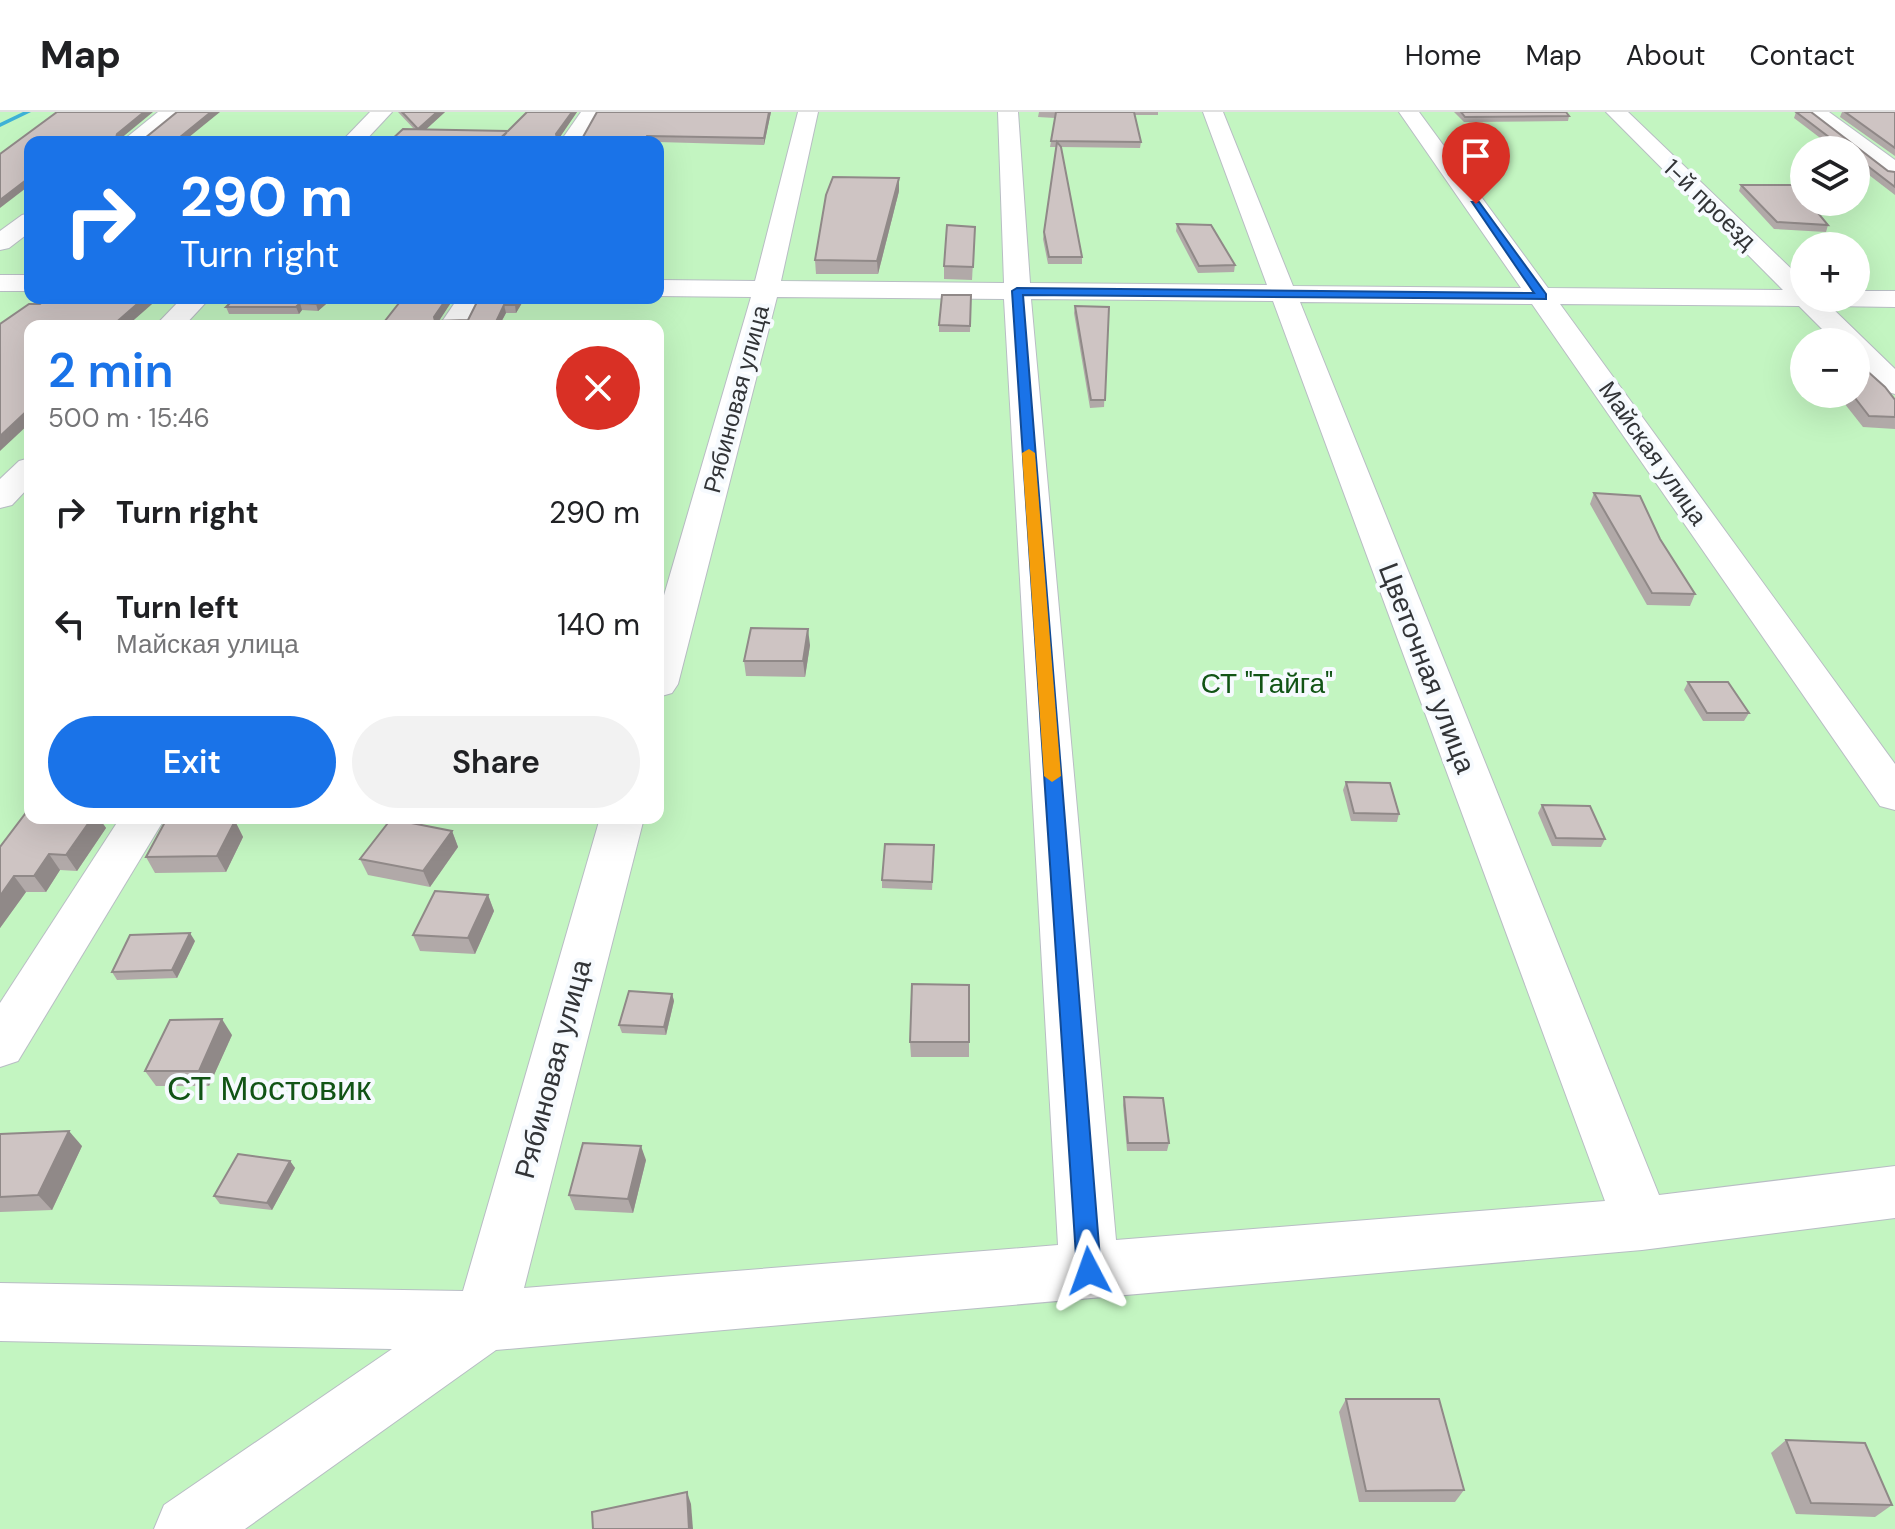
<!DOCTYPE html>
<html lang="en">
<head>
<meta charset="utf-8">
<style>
	body { margin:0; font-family:"DM Sans",sans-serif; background:#f2f2f2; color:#202124; height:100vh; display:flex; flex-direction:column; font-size:30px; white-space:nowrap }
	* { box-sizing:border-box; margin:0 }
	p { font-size:26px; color:#757577 }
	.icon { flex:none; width:44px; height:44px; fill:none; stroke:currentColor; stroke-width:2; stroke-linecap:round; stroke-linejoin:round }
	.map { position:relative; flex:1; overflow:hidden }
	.details { position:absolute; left:24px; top:208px; width:640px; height:504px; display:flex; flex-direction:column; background:#fff; border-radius:16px; box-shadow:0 8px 32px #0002 }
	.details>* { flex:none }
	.hud { position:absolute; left:24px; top:24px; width:640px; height:168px; border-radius:16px; box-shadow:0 8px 32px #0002; background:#1a73e8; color:#fff; overflow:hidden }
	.controls { position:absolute; left:1790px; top:24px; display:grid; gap:16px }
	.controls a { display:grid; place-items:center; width:80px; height:80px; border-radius:50%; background:#fff; box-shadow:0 8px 32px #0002; font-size:40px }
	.pin { position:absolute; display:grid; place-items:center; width:68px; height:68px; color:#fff; margin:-82px -34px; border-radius:50% 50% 50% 0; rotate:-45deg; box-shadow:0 0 8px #0007 }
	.pin .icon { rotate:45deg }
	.me { position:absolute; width:88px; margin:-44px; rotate:356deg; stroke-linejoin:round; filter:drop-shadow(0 0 6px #0008) }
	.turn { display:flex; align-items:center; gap:28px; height:168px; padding:0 24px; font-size:36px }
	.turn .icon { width:104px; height:104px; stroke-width:2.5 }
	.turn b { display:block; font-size:56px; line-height:68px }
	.round { display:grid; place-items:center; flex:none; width:84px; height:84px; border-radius:42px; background:#f2f2f2 }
	.summary { display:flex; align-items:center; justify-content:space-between; height:136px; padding:0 24px }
	h1 { font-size:48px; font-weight:600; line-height:60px; color:#1a73e8 }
	.primary-button { display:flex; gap:16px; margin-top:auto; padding:16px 24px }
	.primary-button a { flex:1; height:92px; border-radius:48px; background:#1a73e8; color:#fff; font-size:32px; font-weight:600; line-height:92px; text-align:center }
	.primary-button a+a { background:#f2f2f2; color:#202124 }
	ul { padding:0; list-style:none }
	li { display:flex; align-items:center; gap:24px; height:112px; padding:0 24px }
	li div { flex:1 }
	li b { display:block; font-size:30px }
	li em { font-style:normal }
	header { display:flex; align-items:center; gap:48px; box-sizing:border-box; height:112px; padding:0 40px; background:#fff; border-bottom:2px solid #e0e0e0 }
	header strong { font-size:38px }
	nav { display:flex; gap:44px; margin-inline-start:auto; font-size:28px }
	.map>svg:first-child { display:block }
	.green { fill:#c3f5c1; fill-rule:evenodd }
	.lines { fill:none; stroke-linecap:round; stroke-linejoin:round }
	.stream { fill:#3eb1d6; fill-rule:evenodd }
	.minor-casing { stroke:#b8bdc4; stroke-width:2 }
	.minor { fill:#fff; fill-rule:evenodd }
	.wall { fill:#b1a9a8 }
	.shaded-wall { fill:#908988 }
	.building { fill:#cec4c3; stroke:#908988; stroke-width:2 }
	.route { fill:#1a73e8; stroke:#114b97; stroke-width:2 }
	.slow { fill:#f59e0b }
	.labels { text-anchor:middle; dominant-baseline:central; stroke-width:8; stroke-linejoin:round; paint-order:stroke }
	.far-street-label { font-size:24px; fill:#323437; stroke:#f6fafe }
	.street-label { font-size:28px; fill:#323437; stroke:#f6fafe }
	.park-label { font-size:28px; fill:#115415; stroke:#f6fafe }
	.near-park-label { font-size:34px; fill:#115415; stroke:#f6fafe }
</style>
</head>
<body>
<header>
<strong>Map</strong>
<nav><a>Home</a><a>Map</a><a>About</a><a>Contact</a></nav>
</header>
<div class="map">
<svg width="1895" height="1417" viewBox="0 0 1895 1417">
	<rect width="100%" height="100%" fill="#f6fafe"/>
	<path class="green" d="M 0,0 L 1895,0 L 1895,1417 L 0,1417 ZM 30,30 L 658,30 L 658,186 L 30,186 ZM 1804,38 L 1856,38 L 1856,90 L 1804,90 ZM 1804,134 L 1856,134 L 1856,186 L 1804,186 ZM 30,214 L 658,214 L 658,706 L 30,706 ZM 1804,230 L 1856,230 L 1856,282 L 1804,282 Z"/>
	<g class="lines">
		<path class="stream" d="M 23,0 L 31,0 L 0,15 L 0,11 Z"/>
		<defs>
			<g id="minor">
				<path d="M 158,0 L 181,0 L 145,30 L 121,30 Z"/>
				<path d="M 370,0 L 392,0 L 364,30 L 341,30 Z"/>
				<path d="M 581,0 L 601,0 L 582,30 L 560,30 Z"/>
				<path d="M 798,0 L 818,0 L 781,169 L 1004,171 L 998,0 L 1018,0 L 1030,171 L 1267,173 L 1203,0 L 1223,0 L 1293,174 L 1521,176 L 1399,0 L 1419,0 L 1548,176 L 1783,178 L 1606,0 L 1628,0 L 1804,169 L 1804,186 L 1856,186 L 1856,179 L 1895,179 L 1895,195 L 1830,194 L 1895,257 L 1895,282 L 1885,279 L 1856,251 L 1856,230 L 1835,230 L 1799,194 L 1560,192 L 1895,652 L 1895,698 L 1880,694 L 1532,192 L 1300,190 L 1659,1083 L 1895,1054 L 1895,1106 L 1642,1138 L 496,1238 L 245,1417 L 154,1417 L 164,1393 L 392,1237 L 0,1229 L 0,1171 L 463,1179 L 600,706 L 644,706 L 524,1176 L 1058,1133 L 1004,187 L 777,185 L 678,572 L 672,581 L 658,585 L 658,504 L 751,185 L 658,184 L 658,168 L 755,169 ZM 1031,187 L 1273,189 L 1605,1089 L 1116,1128 Z"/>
				<path d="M 1806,0 L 1829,0 L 1895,48 L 1895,65 L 1887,63 Z"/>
				<path d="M 30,101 L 30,120 L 9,136 L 0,138 L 0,119 L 22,103 Z"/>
				<rect x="0" y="163" width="30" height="16"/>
				<path d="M 182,186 L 210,186 L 184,214 L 155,214 Z"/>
				<path d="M 458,186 L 484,186 L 467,214 L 439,214 Z"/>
				<path d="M 30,346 L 30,374 L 12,393 L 0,396 L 0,367 L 19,349 Z"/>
				<path d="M 120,706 L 165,706 L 18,949 L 0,955 L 0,891 Z"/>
			</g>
		</defs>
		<use href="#minor" class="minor-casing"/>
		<use href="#minor" class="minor"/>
	</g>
	<g class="wall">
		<path d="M 398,0 L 445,0 L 426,17 L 508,19 L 527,0 L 577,0 L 559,26 L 583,25 L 771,0 L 764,33 L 658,30 L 389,30 L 414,17 Z"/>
		<path d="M 1039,0 L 1158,0 L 1158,3 L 1134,3 L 1141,30 L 1140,36 L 1061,35 L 1082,145 L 1082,152 L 1048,152 L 1043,127 L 1056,35 L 1050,35 L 1055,6 L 1038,5 Z"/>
		<path d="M 1454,0 L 1566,0 L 1569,4 L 1568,9 L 1464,10 Z"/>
		<path d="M 1796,0 L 1811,0 L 1888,59 L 1895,60 L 1895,83 L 1856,53 L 1856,38 L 1836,38 L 1794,6 Z"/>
		<path d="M 1842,0 L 1895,0 L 1895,44 L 1840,5 Z"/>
		<path d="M 1741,73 L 1828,113 L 1826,120 L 1774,117 L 1739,79 Z"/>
		<path d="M 899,79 L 878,162 L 816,162 L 815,148 Z"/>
		<path d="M 1177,112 L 1235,153 L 1234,160 L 1198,161 L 1176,119 Z"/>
		<path d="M 975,115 L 972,168 L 944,167 L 944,154 Z"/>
		<path d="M 971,183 L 970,220 L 939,220 L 939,213 Z"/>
		<path d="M 333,186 L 318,199 L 302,198 L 299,202 L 229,202 L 226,195 Z"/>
		<path d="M 403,186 L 454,186 L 439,208 L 468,208 L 479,186 L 525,186 L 516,201 L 506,201 L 499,214 L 381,214 Z"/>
		<path d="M 1075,194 L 1109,195 L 1104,295 L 1090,296 L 1074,201 Z"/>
		<path d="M 1837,282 L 1856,282 L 1895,288 L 1895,317 L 1863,315 Z"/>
		<path d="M 1594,381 L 1660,427 L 1695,482 L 1690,494 L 1647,493 L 1590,392 Z"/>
		<path d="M 810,533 L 805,565 L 746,564 L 744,549 Z"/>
		<path d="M 1688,570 L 1749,601 L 1744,609 L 1703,609 L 1684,578 Z"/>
		<path d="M 1346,670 L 1399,702 L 1397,710 L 1351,709 L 1343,678 Z"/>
		<path d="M 1542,693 L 1605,727 L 1601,735 L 1552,734 L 1538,701 Z"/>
		<path d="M 30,706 L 99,706 L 106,716 L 77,759 L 60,758 L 46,780 L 26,780 L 0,816 L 0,735 Z"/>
		<path d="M 235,709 L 243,725 L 226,760 L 155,761 L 146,745 Z"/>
		<path d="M 452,719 L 458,735 L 430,775 L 368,763 L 360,747 Z"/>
		<path d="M 934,741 L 932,778 L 882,776 L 882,768 Z"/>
		<path d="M 488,783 L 494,799 L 475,842 L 420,839 L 413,823 Z"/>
		<path d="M 195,829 L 177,866 L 117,868 L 112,860 Z"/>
		<path d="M 969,873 L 969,945 L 911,945 L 910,930 Z"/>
		<path d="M 672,882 L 674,889 L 666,923 L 622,921 L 619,913 Z"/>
		<path d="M 232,923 L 209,974 L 156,974 L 145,959 Z"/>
		<path d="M 1124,985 L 1169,1031 L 1167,1039 L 1127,1039 L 1123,993 Z"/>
		<path d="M 0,1022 L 82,1034 L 52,1098 L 0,1100 Z"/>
		<path d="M 646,1048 L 633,1101 L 575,1098 L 569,1083 Z"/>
		<path d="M 290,1049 L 295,1056 L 272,1098 L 220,1092 L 214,1084 Z"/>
		<path d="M 1346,1287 L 1464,1378 L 1455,1390 L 1359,1390 L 1339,1300 Z"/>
		<path d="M 1786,1328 L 1892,1393 L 1875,1405 L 1796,1402 L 1771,1341 Z"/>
	</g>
	<g class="shaded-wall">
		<path d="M 144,0 L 153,0 L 119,28 L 116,26 L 117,22 Z"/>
		<path d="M 211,0 L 220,0 L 183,30 L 174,30 Z"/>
		<path d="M 437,0 L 445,0 L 420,23 L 418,17 Z"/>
		<path d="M 572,0 L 577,0 L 558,28 L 556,22 Z"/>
		<path d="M 769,0 L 771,0 L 764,33 L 764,26 Z"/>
		<path d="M 30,65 L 30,73 L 0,96 L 0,88 Z"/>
		<path d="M 899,66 L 899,79 L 878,162 L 877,149 Z"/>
		<path d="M 144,186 L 159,186 L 127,214 L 112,214 Z"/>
		<path d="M 323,186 L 333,186 L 318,199 L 316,192 Z"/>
		<path d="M 447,186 L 454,186 L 437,212 L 434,205 Z"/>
		<path d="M 519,186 L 525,186 L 516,201 L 515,193 Z"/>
		<path d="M 300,191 L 302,198 L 299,202 L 296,195 Z"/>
		<path d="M 504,193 L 506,201 L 499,214 L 494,214 Z"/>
		<path d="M 30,296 L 30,311 L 0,339 L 0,324 Z"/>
		<path d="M 808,517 L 810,533 L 805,565 L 803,549 Z"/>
		<path d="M 92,706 L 99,706 L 106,716 L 77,759 L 66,743 Z"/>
		<path d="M 235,709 L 243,725 L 226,760 L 217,744 Z"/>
		<path d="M 452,719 L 458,735 L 430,775 L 423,759 Z"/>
		<path d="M 49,742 L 60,758 L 46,780 L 34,764 Z"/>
		<path d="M 14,764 L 26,780 L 0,816 L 0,784 Z"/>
		<path d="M 488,783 L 494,799 L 475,842 L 468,826 Z"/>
		<path d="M 190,821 L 195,829 L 177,866 L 172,858 Z"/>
		<path d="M 672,882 L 674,889 L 666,923 L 664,915 Z"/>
		<path d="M 222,907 L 232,923 L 209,974 L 199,959 Z"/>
		<path d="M 69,1019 L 82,1034 L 52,1098 L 38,1083 Z"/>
		<path d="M 641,1034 L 646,1048 L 633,1101 L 628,1087 Z"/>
		<path d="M 290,1049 L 295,1056 L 272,1098 L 267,1091 Z"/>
		<path d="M 687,1380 L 691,1392 L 693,1417 L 689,1417 Z"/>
	</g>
	<g class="building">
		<path d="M 57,0 L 144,0 L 117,22 L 116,26 L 145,26 L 177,0 L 211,0 L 174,30 L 30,30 L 30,65 L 0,88 L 0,42 Z"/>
		<path d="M 402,0 L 437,0 L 418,17 Z"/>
		<path d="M 527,0 L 572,0 L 556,22 L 557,26 L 583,25 L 597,0 L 769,0 L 764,26 L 647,24 L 644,30 L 498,30 L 507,20 L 496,30 L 389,30 L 403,17 L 508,19 Z"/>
		<path d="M 1056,0 L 1134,0 L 1141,30 L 1051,29 Z"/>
		<path d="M 1461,0 L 1566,0 L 1569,4 L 1465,5 Z"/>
		<path d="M 1796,0 L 1811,0 L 1888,59 L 1895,60 L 1895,75 L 1856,45 L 1856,38 L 1846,38 Z"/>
		<path d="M 1845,0 L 1895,0 L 1895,36 Z"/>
		<path d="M 1057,30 L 1061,35 L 1082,145 L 1049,145 L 1044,120 Z"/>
		<path d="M 833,65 L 899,66 L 877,149 L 815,148 L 826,83 Z"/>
		<path d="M 1741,73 L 1795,73 L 1804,83 L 1804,90 L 1809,90 L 1828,113 L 1777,110 Z"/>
		<path d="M 1177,112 L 1211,113 L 1235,153 L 1199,154 Z"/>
		<path d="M 947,113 L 975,115 L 973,155 L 944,154 Z"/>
		<path d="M 942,183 L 971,183 L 970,214 L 939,213 Z"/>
		<path d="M 47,186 L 144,186 L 112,214 L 30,214 L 30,296 L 0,324 L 0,212 L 29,192 L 40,192 Z"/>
		<path d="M 235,186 L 323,186 L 316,192 L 300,191 L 296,195 L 226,195 Z"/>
		<path d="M 403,186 L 447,186 L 434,205 L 435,209 L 468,208 L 479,186 L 519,186 L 515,193 L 504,193 L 494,214 L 381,214 Z"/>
		<path d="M 1075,194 L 1109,195 L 1105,288 L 1091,288 Z"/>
		<path d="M 1829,224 L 1835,230 L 1822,230 Z"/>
		<path d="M 1856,249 L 1885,275 L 1895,288 L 1895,305 L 1869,304 L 1852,282 L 1856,282 Z"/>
		<path d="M 1594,381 L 1640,384 L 1660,427 L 1695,482 L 1652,481 Z"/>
		<path d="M 751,516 L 808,517 L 803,549 L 744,549 Z"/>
		<path d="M 1688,570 L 1728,570 L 1749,601 L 1707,601 Z"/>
		<path d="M 1346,670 L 1390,671 L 1399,702 L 1354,701 Z"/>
		<path d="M 1542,693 L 1590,694 L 1605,727 L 1556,726 Z"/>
		<path d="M 28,698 L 30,698 L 30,706 L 92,706 L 66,743 L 49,742 L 34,764 L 14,764 L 0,784 L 0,735 Z"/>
		<path d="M 391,707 L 452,719 L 423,759 L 360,747 Z"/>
		<path d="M 235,709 L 217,744 L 146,745 L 165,710 Z"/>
		<path d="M 885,732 L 934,733 L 932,770 L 882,768 Z"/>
		<path d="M 435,779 L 488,783 L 468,826 L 413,823 Z"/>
		<path d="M 190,821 L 172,858 L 112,860 L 130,823 Z"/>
		<path d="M 912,872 L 969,873 L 969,930 L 910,930 Z"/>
		<path d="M 629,879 L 672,882 L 664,915 L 619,913 Z"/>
		<path d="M 222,907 L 199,959 L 145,959 L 170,908 Z"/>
		<path d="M 1124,985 L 1163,986 L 1169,1031 L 1128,1031 Z"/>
		<path d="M 69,1019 L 38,1083 L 0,1085 L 0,1022 Z"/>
		<path d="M 583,1031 L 641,1034 L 628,1087 L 569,1083 Z"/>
		<path d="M 238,1042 L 290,1049 L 267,1091 L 214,1084 Z"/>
		<path d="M 1346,1287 L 1439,1287 L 1464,1378 L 1366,1379 Z"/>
		<path d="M 1786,1328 L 1865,1331 L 1892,1393 L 1811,1391 Z"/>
		<path d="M 687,1380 L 689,1417 L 593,1417 L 592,1400 Z"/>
	</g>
	<path class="route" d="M 1472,90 L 1479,90 L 1546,182 L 1546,187 L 1023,183 L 1101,1159 L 1097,1167 L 1089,1171 L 1080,1167 L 1077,1159 L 1012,179 L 1017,176 L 1534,181 Z"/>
	<path class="slow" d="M 1029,337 L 1035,341 L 1061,664 L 1052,670 L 1044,664 L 1022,341 Z"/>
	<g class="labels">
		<g class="far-street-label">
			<text transform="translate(1710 92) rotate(44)">1-й проезд</text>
			<text transform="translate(736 287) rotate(-75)">Рябиновая улица</text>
			<text transform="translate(1653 341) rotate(55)">Майская улица</text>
		</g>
		<g class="street-label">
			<text transform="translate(1427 556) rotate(69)">Цветочная улица</text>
			<text transform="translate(553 957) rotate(-75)">Рябиновая улица</text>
		</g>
		<g class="park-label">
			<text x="1267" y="571">СТ "Тайга"</text>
		</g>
		<g class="near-park-label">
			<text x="269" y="976">СТ Мостовик</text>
		</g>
	</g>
</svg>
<div class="controls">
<a><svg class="icon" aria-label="layers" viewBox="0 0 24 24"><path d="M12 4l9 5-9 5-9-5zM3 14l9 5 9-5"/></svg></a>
<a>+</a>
<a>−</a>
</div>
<div class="pin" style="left:1476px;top:92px;background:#d93025"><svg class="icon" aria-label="arrive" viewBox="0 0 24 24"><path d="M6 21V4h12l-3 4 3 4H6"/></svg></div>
<svg class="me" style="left:1089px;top:1159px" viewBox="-20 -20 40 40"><path d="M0-17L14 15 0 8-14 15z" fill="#1a73e8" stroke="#fff" stroke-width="4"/></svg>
<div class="hud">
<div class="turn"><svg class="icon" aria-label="right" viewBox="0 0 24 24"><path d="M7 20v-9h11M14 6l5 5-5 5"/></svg><div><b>290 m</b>Turn right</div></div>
</div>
<section class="details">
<div class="summary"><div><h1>2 min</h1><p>500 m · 15:46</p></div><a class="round" style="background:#d93025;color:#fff"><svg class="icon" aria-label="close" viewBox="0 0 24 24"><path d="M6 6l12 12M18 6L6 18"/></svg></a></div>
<ul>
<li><svg class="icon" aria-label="right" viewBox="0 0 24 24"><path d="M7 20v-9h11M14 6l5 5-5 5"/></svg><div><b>Turn right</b></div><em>290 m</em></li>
<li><svg class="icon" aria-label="left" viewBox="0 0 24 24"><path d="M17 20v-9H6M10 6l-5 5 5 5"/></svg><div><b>Turn left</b><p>Майская улица</p></div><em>140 m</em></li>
</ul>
<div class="primary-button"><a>Exit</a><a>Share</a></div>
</section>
</div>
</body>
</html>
